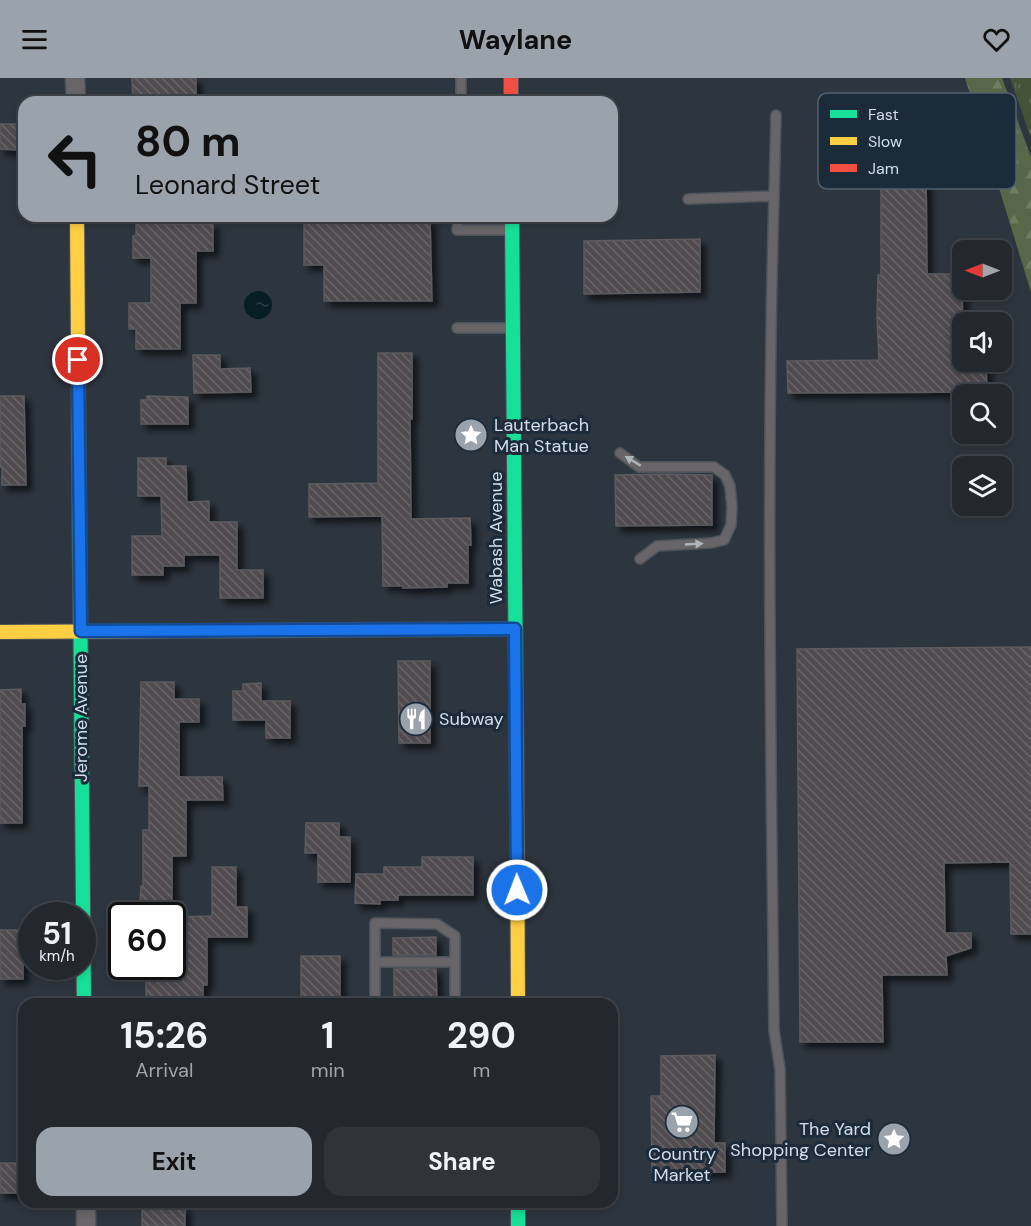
<!DOCTYPE html>
<html lang="en">
<head>
<meta charset="utf-8">
<style>
	body { margin:0; font-family:"DM Sans",sans-serif; background:#2e343a; color:#f1f3f6; height:100vh; display:flex; flex-direction:column; font-size:22px; white-space:nowrap }
	* { box-sizing:border-box; margin:0 }
	p { font-size:20px; color:#a2a6aa }
	.icon { flex:none; width:33px; height:33px; fill:none; stroke:currentColor; stroke-width:2; stroke-linecap:round; stroke-linejoin:round }
	.map { position:relative; flex:1; overflow:hidden }
	.drawer { position:absolute; left:18px; top:920px; width:600px; height:210px; display:flex; flex-direction:column; background:#22282e; border-radius:18px; box-shadow:0 3px 9px #0003,0 0 0 2px #3f444a }
	.drawer>* { flex:none }
	.top-card { position:absolute; left:18px; top:18px; width:600px; height:126px; border-radius:18px; box-shadow:0 3px 9px #0003,0 0 0 2px #3f444a; background:#9aa3ac; color:#111; overflow:hidden }
	.needle { width:39px; rotate:270deg }
	.buttons { position:absolute; left:952px; top:162px; display:grid; gap:12px }
	.buttons a { display:grid; place-items:center; width:60px; height:60px; border-radius:12px; background:#22282e; box-shadow:0 3px 9px #0003,0 0 0 2px #3f444a; font-size:30px }
	.speed { position:absolute; left:18px; top:824px; display:flex; gap:12px; font-size:30px; font-weight:700; text-align:center }
	.speed>* { display:grid; place-content:center; width:78px; height:78px; border-radius:50%; background:#22282e; box-shadow:0 3px 9px #0003,0 0 0 2px #3f444a; line-height:1 }
	.speed small { font-size:15px; font-weight:400 }
	.speed .limit { border:3px solid #111; border-radius:9px; background:#fff; color:#111 }
	.pin { position:absolute; display:grid; place-items:center; width:51px; height:51px; color:#fff; margin:-26px; border:3px solid #fff; border-radius:50%; box-shadow:0 2px 6px #0007 }
	.me { position:absolute; width:66px; margin:-33px; rotate:359deg; stroke-linejoin:round; filter:drop-shadow(0 0 4px #0008) }
	.turn { display:flex; align-items:center; gap:21px; height:126px; padding:0 18px; font-size:27px }
	.turn .icon { width:78px; height:78px; stroke-width:2.5 }
	.turn b { display:block; font-size:42px; line-height:51px }
	.eta { display:flex; justify-content:space-evenly; align-items:center; height:102px; text-align:center }
	.eta b { font-size:36px; font-weight:700; line-height:42px }
	.primary-button { display:flex; gap:12px; margin-top:auto; padding:12px 18px }
	.primary-button a { flex:1; height:69px; border-radius:18px; background:#9aa3ac; color:#111; font-size:24px; font-weight:700; line-height:69px; text-align:center }
	.primary-button a+a { background:#2e343a; color:#f1f3f6 }
	header { display:flex; justify-content:space-between; align-items:center; height:78px; padding:0 18px; background:#9aa3ac; color:#111; font-size:27px; font-weight:700 }
	.map>svg:first-child { display:block }
	.grass { fill:url(#grass-tufts) }
	.forest { fill:url(#forest-firs) }
	.water { fill:url(#water-ripples) }
	.building { fill:url(#building-back-hatch); stroke:#5b5b5e; stroke-width:1.5; filter:url(#shadow) }
	.lines { fill:none; stroke-linecap:round; stroke-linejoin:round }
	.lane-casing { stroke:#4d535b; stroke-width:12 }
	.street-casing { stroke:#4d535b; stroke-width:21 }
	.fast-casing { stroke:#4d535b; stroke-width:16 }
	.slow-casing { stroke:#4d535b; stroke-width:16 }
	.jam-casing { stroke:#4d535b; stroke-width:16 }
	.lane { stroke:#676567; stroke-width:9 }
	.street { stroke:#676567; stroke-width:18 }
	.fast { stroke:#16e098; stroke-width:14 }
	.slow { stroke:#ffcf43; stroke-width:14 }
	.jam { stroke:#f24e42; stroke-width:14 }
	.oneway { fill:#aeb4bb }
	.route-casing { stroke:#114b97; stroke-width:15 }
	.route { stroke:#1a73e8; stroke-width:10 }
	.labels { text-anchor:middle; dominant-baseline:central; stroke-width:6; stroke-linejoin:round; paint-order:stroke }
	.poi-label { font-size:18px; fill:#d4dee8; stroke:#1c2b3a; text-anchor:start }
	.street-label { font-size:18px; fill:#d4dee8; stroke:#1c2b3a }
	.key { fill:#1c2b3a; stroke:#53616e; stroke-width:1.5 }
	.key-label { font-size:16px; fill:#d4dee8 }
</style>
</head>
<body>
<header><svg class="icon" aria-label="menu" viewBox="0 0 24 24"><path d="M4 6h16M4 12h16M4 18h16"/></svg>Waylane<svg class="icon" aria-label="heart" viewBox="0 0 24 24"><path d="M12 20l-8-8c-3-5 5-10 8-4 3-6 11-1 8 4z"/></svg></header>
<div class="map">
<svg width="1031" height="1148" viewBox="0 0 1031 1148">
	<defs>
		<pattern id="grass-tufts" width="24" height="20" patternUnits="userSpaceOnUse" patternTransform="scale(1.5)"><rect width="24" height="20" fill="#445238"/><path d="M3 7l-1-3M5 7V3M7 7l1-3M15 17l-1-3M17 17v-4M19 17l1-3" fill="none" stroke="#5e6a55"/></pattern>
		<pattern id="forest-firs" width="22" height="20" patternUnits="userSpaceOnUse" patternTransform="scale(1.5)"><rect width="22" height="20" fill="#576748"/><path d="M5 1l3.5 6h-7zM16 11l3.5 6h-7z" fill="#6e7c62"/></pattern>
		<pattern id="water-ripples" width="26" height="14" patternUnits="userSpaceOnUse" patternTransform="scale(1.5)"><rect width="26" height="14" fill="#051f25"/><path d="M2 4q2-2 4 0t4 0M15 11q2-2 4 0t4 0" fill="none" stroke="#293f45"/></pattern>
		<pattern id="building-back-hatch" width="6" height="6" patternUnits="userSpaceOnUse" patternTransform="scale(1.5)"><rect width="6" height="6" fill="#4f4c4f"/><path d="M-1 5l2 2M0 0l6 6M5-1l2 2" fill="none" stroke="#676568"/></pattern>
		<filter id="shadow"><feDropShadow dx="5.5" dy="5.5" stdDeviation="3" flood-color="#0009"/></filter>
	</defs>
	<rect width="100%" height="100%" fill="#2d353e"/>
	<path class="grass" d="M 1010,0 L 1031,0 L 1031,60 Z"/>
	<path class="forest" d="M 965,0 L 1002,0 L 1031,79 L 1031,214 Z"/>
	<circle class="water" cx="258" cy="227" r="14"/>
	<g class="building">
		<path d="M 132,0 L 196,0 L 196,24 L 133,24 Z"/>
		<path d="M 0,46 L 17,46 L 17,72 L 0,71 Z"/>
		<path d="M 881,88 L 926,88 L 927,196 L 962,196 L 963,284 L 986,284 L 987,314 L 788,315 L 787,283 L 879,282 L 877,240 L 878,197 L 881,197 Z"/>
		<path d="M 163,140 L 163,146 L 213,146 L 213,173 L 196,173 L 196,225 L 180,225 L 180,271 L 136,271 L 136,251 L 129,251 L 129,225 L 151,225 L 151,180 L 133,180 L 133,158 L 136,158 L 136,141 Z"/>
		<path d="M 430,141 L 432,223 L 324,223 L 324,187 L 304,187 L 304,143 Z"/>
		<path d="M 700,161 L 700,214 L 584,216 L 584,163 Z"/>
		<path d="M 378,275 L 412,275 L 412,341 L 410,341 L 411,441 L 470,440 L 471,467 L 468,467 L 468,505 L 447,505 L 447,509 L 403,510 L 403,508 L 383,508 L 382,438 L 309,439 L 309,406 L 378,405 Z"/>
		<path d="M 193,277 L 220,277 L 220,291 L 250,290 L 251,314 L 194,315 Z"/>
		<path d="M 0,318 L 24,318 L 26,407 L 2,407 L 2,389 L 0,389 Z"/>
		<path d="M 147,318 L 188,319 L 188,346 L 141,346 L 141,322 L 147,322 Z"/>
		<path d="M 138,380 L 166,380 L 166,388 L 186,388 L 187,424 L 209,423 L 209,444 L 237,444 L 237,492 L 263,492 L 263,520 L 220,520 L 220,477 L 184,477 L 184,488 L 163,488 L 163,497 L 132,497 L 132,458 L 162,458 L 161,418 L 138,418 Z"/>
		<path d="M 665,396 L 712,397 L 712,447 L 616,448 L 615,397 Z"/>
		<path d="M 1031,569 L 1031,856 L 1011,856 L 1010,784 L 944,785 L 945,855 L 971,855 L 971,870 L 946,878 L 947,897 L 882,897 L 883,964 L 800,964 L 797,571 Z"/>
		<path d="M 398,583 L 430,583 L 430,665 L 399,665 Z"/>
		<path d="M 141,604 L 174,604 L 174,621 L 199,621 L 199,644 L 179,644 L 179,699 L 222,699 L 223,722 L 186,722 L 186,778 L 172,778 L 172,825 L 140,825 L 141,808 L 143,808 L 143,752 L 149,752 L 149,708 L 139,708 Z"/>
		<path d="M 261,605 L 261,623 L 290,623 L 290,660 L 266,660 L 266,642 L 233,642 L 233,613 L 243,613 L 243,606 Z"/>
		<path d="M 21,611 L 21,626 L 25,626 L 25,648 L 22,648 L 22,745 L 0,745 L 0,612 Z"/>
		<path d="M 306,745 L 339,745 L 339,759 L 350,759 L 350,804 L 318,804 L 318,775 L 305,775 Z"/>
		<path d="M 422,779 L 473,779 L 473,817 L 398,817 L 398,822 L 380,822 L 380,826 L 355,825 L 356,796 L 384,796 L 384,789 L 422,789 Z"/>
		<path d="M 212,789 L 236,789 L 236,829 L 247,829 L 247,859 L 207,859 L 207,907 L 203,907 L 203,926 L 146,926 L 146,888 L 172,888 L 172,839 L 212,838 Z"/>
		<path d="M 0,852 L 28,852 L 28,880 L 23,880 L 23,901 L 0,901 Z"/>
		<path d="M 436,859 L 436,877 L 393,877 L 393,860 Z"/>
		<rect x="301" y="878" width="39" height="48"/>
		<path d="M 394,891 L 436,891 L 437,926 L 394,926 Z"/>
		<path d="M 715,977 L 714,1065 L 725,1065 L 725,1094 L 652,1095 L 651,1018 L 661,1018 L 661,978 Z"/>
		<rect x="0" y="1085" width="24" height="30"/>
		<path d="M 142,1124 L 172,1124 L 172,1129 L 185,1129 L 185,1148 L 142,1148 Z"/>
	</g>
	<g class="lines">
		<defs>
			<g id="lane">
				<path d="M 461,24 L 461,0"/>
				<path d="M 774,118 L 776,37"/>
				<path d="M 688,121 L 774,118 C 766,396 771,674 774,952 L 780,991 L 782,1148"/>
				<path d="M 459,138 L 457,152 L 510,152"/>
				<path d="M 457,250 L 510,250"/>
				<path d="M 620,375 L 639,389 L 714,389 L 725,397 L 730,408 L 732,429 L 731,447 L 724,462 L 711,465 L 657,468 L 640,481"/>
				<path d="M 375,884 L 455,884"/>
				<path d="M 375,926 L 375,845 L 437,846 L 455,858 L 455,926"/>
			</g>
			<g id="street">
				<path d="M 75,0 L 76,24"/>
				<path d="M 86,1124 L 86,1148"/>
			</g>
			<g id="fast">
				<path d="M 512,138 L 517,737"/>
				<path d="M 79,398 L 84,926"/>
				<path d="M 345,552 L 515,551"/>
				<path d="M 518,1124 L 518,1148"/>
			</g>
			<g id="slow">
				<path d="M 77,138 L 79,398"/>
				<path d="M 0,554 L 345,552"/>
				<path d="M 517,737 L 518,926"/>
			</g>
			<path id="jam" d="M 511,0 L 511,24"/>
		</defs>
		<use href="#lane" class="lane-casing"/>
		<use href="#street" class="street-casing"/>
		<use href="#fast" class="fast-casing"/>
		<use href="#slow" class="slow-casing"/>
		<use href="#jam" class="jam-casing"/>
		<use href="#lane" class="lane"/>
		<use href="#street" class="street"/>
		<use href="#fast" class="fast"/>
		<use href="#slow" class="slow"/>
		<use href="#jam" class="jam"/>
	</g>
	<defs><path id="oneway-solid" d="M-6-.8H1V-3.2L6.5 0L1 3.2V.8H-6Z" transform="scale(1.5)"/></defs>
	<g class="oneway">
		<use href="#oneway-solid" transform="translate(633 383) rotate(-149)"/>
		<use href="#oneway-solid" transform="translate(694 466) rotate(-3)"/>
	</g>
	<g class="lines">
		<defs>
			<path id="route" d="M 78,282 L 81,553 L 515,551 L 517,812"/>
		</defs>
		<use href="#route" class="route-casing"/>
		<use href="#route" class="route"/>
	</g>
	<defs>
		<symbol id="sight-disc" viewBox="-11 -11 22 22"><circle r="9.5" fill="#9aa3ac" stroke="#1c2b3a"/><path d="M0-6L1.8-2.2L6-1.7L2.9 1.2L3.7 5.4L0 3.3L-3.7 5.4L-2.9 1.2L-6-1.7L-1.8-2.2Z" fill="#fff"/></symbol>
		<symbol id="restaurant-disc" viewBox="-11 -11 22 22"><circle r="9.5" fill="#9aa3ac" stroke="#1c2b3a"/><path d="M-5-6h1v4h1v-4h1v4h1v-4h1v5L-1.5 .5V6h-2V.5L-5-1ZM5-6V6H3V1.5H1.5Q1.5-4 5-6Z" fill="#fff"/></symbol>
		<symbol id="supermarket-disc" viewBox="-11 -11 22 22"><circle r="9.5" fill="#9aa3ac" stroke="#1c2b3a"/><path d="M-6-5.5h2.5l.6 2H6L4.5 2H-2.5L-4.4-4H-6ZM-1.5 3.2a1.3 1.3 0 1 0 .1 0ZM3 3.2a1.3 1.3 0 1 0 .1 0Z" fill="#fff"/></symbol>
	</defs>
	<g fill-rule="evenodd">
		<use href="#sight-disc" x="452" y="338" width="38" height="38"/>
		<use href="#restaurant-disc" x="397" y="622" width="38" height="38"/>
		<use href="#supermarket-disc" x="663" y="1025" width="38" height="38"/>
		<use href="#sight-disc" x="875" y="1042" width="38" height="38"/>
	</g>
	<g class="labels">
		<g class="poi-label">
			<text x="494" y="347">Lauterbach<tspan x="494" dy="21">Man Statue</tspan></text>
			<text x="439" y="641">Subway</text>
			<text x="871" y="1051" text-anchor="end">The Yard<tspan x="871" dy="21">Shopping Center</tspan></text>
			<text x="682" y="1076" text-anchor="middle">Country<tspan x="682" dy="21">Market</tspan></text>
		</g>
		<g class="street-label">
			<text transform="translate(496 460) rotate(-90)">Wabash Avenue</text>
			<text transform="translate(81 640) rotate(-90)">Jerome Avenue</text>
		</g>
	</g>
	<rect x="818" y="15" width="198" height="96" rx="9" class="key"/>
	<rect x="830" y="32" width="27" height="8" fill="#16e098"/>
	<rect x="830" y="59" width="27" height="8" fill="#ffcf43"/>
	<rect x="830" y="86" width="27" height="8" fill="#f24e42"/>
	<g class="key-label">
		<text x="868" y="42">Fast</text>
		<text x="868" y="69">Slow</text>
		<text x="868" y="96">Jam</text>
	</g>
</svg>
<div class="buttons">
<a><svg class="needle" viewBox="-14 -14 28 28"><path d="M0-13l5 13h-10z" fill="#e53935"/><path d="M0 13l5-13h-10z" fill="#a2a6aa"/></svg></a>
<a><svg class="icon" aria-label="sound" viewBox="0 0 24 24"><path d="M4 9h4l5-4v14l-5-4H4zM17 9q2 3 0 6"/></svg></a>
<a><svg class="icon" aria-label="search" viewBox="0 0 24 24"><circle cx="10" cy="10" r="6"/><path d="M15 15l6 6"/></svg></a>
<a><svg class="icon" aria-label="layers" viewBox="0 0 24 24"><path d="M12 4l9 5-9 5-9-5zM3 14l9 5 9-5"/></svg></a>
</div>
<div class="speed"><div>51<small>km/h</small></div><div class="limit">60</div></div>
<div class="pin" style="left:78px;top:282px;background:#d93025"><svg class="icon" aria-label="arrive" viewBox="0 0 24 24"><path d="M6 21V4h12l-3 4 3 4H6"/></svg></div>
<svg class="me" style="left:517px;top:812px" viewBox="-20 -20 40 40"><circle r="17" fill="#1a73e8" stroke="#fff" stroke-width="3"/><path d="M0-11L8 9 0 5-8 9z" fill="#fff"/></svg>
<div class="top-card">
<div class="turn"><svg class="icon" aria-label="left" viewBox="0 0 24 24"><path d="M17 20v-9H6M10 6l-5 5 5 5"/></svg><div><b>80 m</b>Leonard Street</div></div>
</div>
<section class="drawer">
<div class="eta">
<div><b>15:26</b><p>Arrival</p></div>
<div><b>1</b><p>min</p></div>
<div><b>290</b><p>m</p></div>
</div>
<div class="primary-button"><a>Exit</a><a>Share</a></div>
</section>
</div>
</body>
</html>
